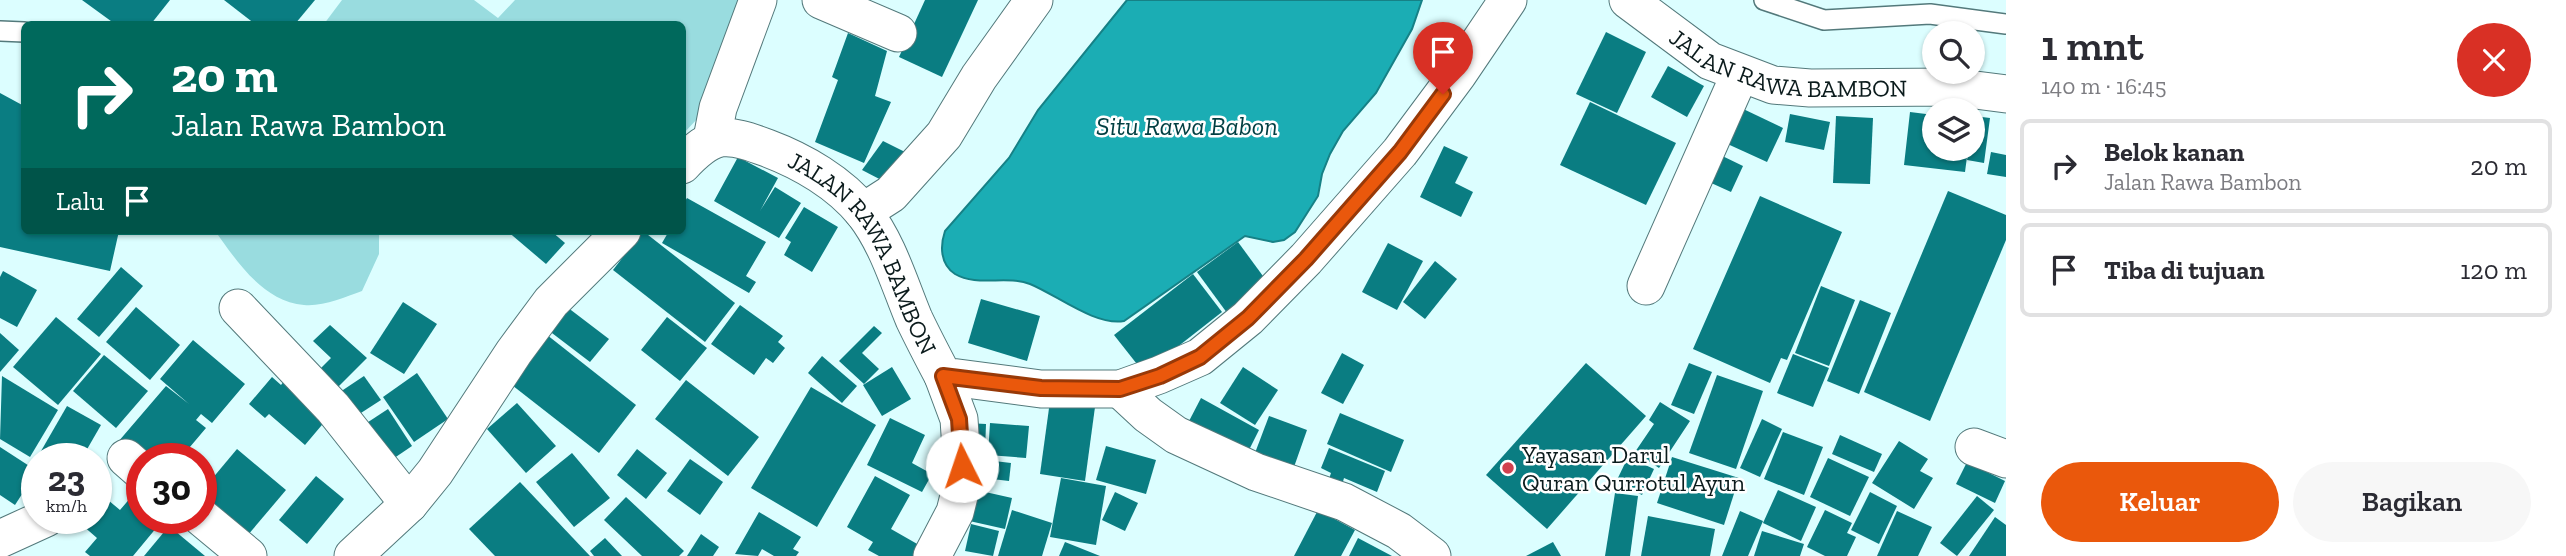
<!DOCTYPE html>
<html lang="id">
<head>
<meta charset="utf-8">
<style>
	body { margin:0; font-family:"Zilla Slab",serif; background:#f7f7f7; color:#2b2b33; height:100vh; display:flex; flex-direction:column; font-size:26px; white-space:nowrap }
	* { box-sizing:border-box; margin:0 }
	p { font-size:23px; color:#7c7c81 }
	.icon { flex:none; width:38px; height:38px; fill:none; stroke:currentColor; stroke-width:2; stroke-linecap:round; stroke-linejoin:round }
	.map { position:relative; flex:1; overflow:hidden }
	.panel { display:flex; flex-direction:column; background:#fff; width:560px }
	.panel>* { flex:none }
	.guide { position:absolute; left:21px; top:21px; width:665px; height:214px; border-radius:10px; box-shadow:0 2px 5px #0004; background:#00695c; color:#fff; overflow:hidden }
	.buttons { position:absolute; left:1922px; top:21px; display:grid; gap:14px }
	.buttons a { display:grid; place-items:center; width:63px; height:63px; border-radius:50%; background:#fff; box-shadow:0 2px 5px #0004; font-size:35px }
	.speed { position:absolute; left:21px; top:443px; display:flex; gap:14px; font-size:35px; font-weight:700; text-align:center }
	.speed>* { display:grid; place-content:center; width:91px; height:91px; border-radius:50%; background:#fff; box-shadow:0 2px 5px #0004; line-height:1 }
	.speed small { font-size:18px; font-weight:400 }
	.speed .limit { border:10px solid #d22; background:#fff; color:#111 }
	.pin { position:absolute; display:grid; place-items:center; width:60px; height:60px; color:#fff; margin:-72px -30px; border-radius:50% 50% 50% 0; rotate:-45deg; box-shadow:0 0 7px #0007 }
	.pin .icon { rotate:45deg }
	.me { position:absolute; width:77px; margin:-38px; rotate:356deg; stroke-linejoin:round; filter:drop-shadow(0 0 5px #0008) }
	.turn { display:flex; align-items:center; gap:24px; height:147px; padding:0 35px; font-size:32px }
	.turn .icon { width:91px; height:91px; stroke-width:2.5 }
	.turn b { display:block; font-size:49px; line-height:60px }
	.then { display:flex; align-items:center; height:66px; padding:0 35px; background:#0003; gap:14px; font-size:26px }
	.round { display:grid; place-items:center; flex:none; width:74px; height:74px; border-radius:37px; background:#f7f7f7 }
	.head { display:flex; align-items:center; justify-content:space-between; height:119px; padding:0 35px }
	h1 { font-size:42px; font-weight:600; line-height:52px }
	.action { display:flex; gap:14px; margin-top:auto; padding:14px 35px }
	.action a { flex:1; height:80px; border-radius:42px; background:#ea580c; color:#fff; font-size:28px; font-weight:600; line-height:80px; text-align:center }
	.action a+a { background:#f7f7f7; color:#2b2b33 }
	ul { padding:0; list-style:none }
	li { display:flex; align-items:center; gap:21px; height:94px; margin:0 14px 10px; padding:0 21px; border:4px solid #e1e1e2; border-radius:10px }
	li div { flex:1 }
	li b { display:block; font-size:26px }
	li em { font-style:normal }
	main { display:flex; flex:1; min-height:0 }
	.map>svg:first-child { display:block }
	.green { fill:#99dcdf }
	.water { fill:#1badb4; stroke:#168186; stroke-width:2 }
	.building { fill:#0a7d82 }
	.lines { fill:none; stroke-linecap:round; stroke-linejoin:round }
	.lane-casing { stroke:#53797b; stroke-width:22 }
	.street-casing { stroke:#53797b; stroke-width:39 }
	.lane { stroke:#fff; stroke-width:19 }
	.street { stroke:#fff; stroke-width:37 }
	.route-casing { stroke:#983908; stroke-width:18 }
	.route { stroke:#ea580c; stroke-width:12 }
	.poi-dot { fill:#d1414e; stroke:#fff; stroke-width:2.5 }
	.labels { text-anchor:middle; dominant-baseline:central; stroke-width:5; stroke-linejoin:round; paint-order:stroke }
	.street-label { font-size:24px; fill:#0b1b1c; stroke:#fff }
	.poi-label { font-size:24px; fill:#0b1b1c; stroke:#fff; text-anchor:start }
	.water-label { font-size:26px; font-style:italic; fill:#013f42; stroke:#fff }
</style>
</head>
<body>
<main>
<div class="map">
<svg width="2006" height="556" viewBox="0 0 2006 556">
	<rect width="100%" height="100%" fill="#dcfeff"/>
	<g class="green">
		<path d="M 342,0 L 474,0 L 498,18 L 515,0 L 744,0 L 699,117 L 683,134 L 682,24 L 324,24 Z"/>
		<path d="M 215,231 L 379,231 L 379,254 L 362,291 C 345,297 322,307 304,305 C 262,301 237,261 215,231 Z"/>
	</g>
	<path class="water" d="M 1127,0 L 1422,0 L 1412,29 L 1376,93 L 1343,131 L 1330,154 L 1322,174 L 1318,196 L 1295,232 L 1284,240 L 1273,242 L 1245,236 L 1124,321 C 1095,326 1057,295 1030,284 C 1006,275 977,287 955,274 C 940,264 940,246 945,231 L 1009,158 L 1038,110 Z"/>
	<g class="building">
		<path d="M 82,0 L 170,0 L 151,24 L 115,24 Z"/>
		<path d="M 224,0 L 315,0 L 295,24 L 255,24 Z"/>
		<path d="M 925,0 L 978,0 L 942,77 L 899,57 Z"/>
		<path d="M 1606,32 L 1646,52 L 1617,113 L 1576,94 Z"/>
		<path d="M 848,33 L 887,51 L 875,96 L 891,102 L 864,163 L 815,142 L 838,80 L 832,77 Z"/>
		<path d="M 1668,66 L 1704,86 L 1687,117 L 1651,97 Z"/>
		<path d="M 0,93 L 24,106 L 24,231 L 119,231 L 110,271 L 0,247 Z"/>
		<path d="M 1590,102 L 1676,143 L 1646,205 L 1560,165 Z"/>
		<path d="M 1737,106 L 1783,128 L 1767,162 L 1721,141 Z"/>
		<path d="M 1910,112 L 1934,115 L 1934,149 L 1968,149 L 1965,172 L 1904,165 Z"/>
		<path d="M 1790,114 L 1830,122 L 1824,150 L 1785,142 Z"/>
		<path d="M 1836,116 L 1873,118 L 1870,184 L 1833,183 Z"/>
		<path d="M 1974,116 L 1990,118 L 1984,163 L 1967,160 L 1969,149 L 1972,149 Z"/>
		<path d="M 883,141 L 911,155 L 889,184 L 862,170 Z"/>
		<path d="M 1444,146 L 1468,157 L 1455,183 L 1473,192 L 1461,217 L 1420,197 Z"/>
		<path d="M 1710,150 L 1743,166 L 1731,192 L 1698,177 Z"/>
		<path d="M 1991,152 L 2006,155 L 2006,177 L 1987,174 Z"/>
		<path d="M 738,157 L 778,178 L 760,211 L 775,187 L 801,203 L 779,238 L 714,201 Z"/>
		<path d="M 1948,191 L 2006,215 L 2006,240 L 1930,421 L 1864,392 Z"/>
		<path d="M 1760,196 L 1842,232 L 1787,360 L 1781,358 L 1770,383 L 1693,349 Z"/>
		<path d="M 687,198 L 766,242 L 746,276 L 756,282 L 749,293 L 662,243 L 669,231 L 682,231 L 682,206 Z"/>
		<path d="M 804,207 L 838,227 L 812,272 L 784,255 L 791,242 L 785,238 Z"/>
		<path d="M 507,231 L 551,231 L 565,243 L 546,264 Z"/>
		<path d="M 643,231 L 735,303 L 705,342 L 613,270 Z"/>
		<path d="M 1238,242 L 1271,287 L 1230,317 L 1197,272 Z"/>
		<path d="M 1388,243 L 1423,261 L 1397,310 L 1362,292 Z"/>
		<path d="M 1435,261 L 1457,279 L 1425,319 L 1403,302 Z"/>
		<path d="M 121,267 L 143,286 L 99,337 L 77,319 Z"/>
		<path d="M 3,271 L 37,290 L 17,327 L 0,318 L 0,277 Z"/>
		<path d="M 1193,274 L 1222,312 L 1144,373 L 1114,335 Z"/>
		<path d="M 1821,286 L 1855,300 L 1829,366 L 1795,353 Z"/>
		<path d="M 981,299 L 1040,316 L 1027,361 L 968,343 Z"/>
		<path d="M 1860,300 L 1891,313 L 1859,394 L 1827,381 Z"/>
		<path d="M 403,302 L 437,324 L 404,374 L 370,353 Z"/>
		<path d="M 740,305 L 783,336 L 778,342 L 785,348 L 773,363 L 766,358 L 754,375 L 711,344 Z"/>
		<path d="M 136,307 L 180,345 L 150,380 L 106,342 Z"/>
		<path d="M 567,307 L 609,339 L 590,362 L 548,330 Z"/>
		<path d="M 56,317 L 101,354 L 58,405 L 13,367 Z"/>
		<path d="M 667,317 L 707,348 L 680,381 L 641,350 Z"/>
		<path d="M 330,325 L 367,358 L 327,398 L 309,380 L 331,358 L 313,341 Z"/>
		<path d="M 874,326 L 882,333 L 862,353 L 879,369 L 864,384 L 839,361 Z"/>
		<path d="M 542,331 L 636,405 L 599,453 L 504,379 Z"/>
		<path d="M 0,333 L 19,350 L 0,372 Z"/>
		<path d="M 193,340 L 245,384 L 212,423 L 201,414 L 196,420 L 206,428 L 184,454 L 174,446 L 164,458 L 142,458 L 142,461 L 118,442 L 166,386 L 189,404 L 160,379 Z"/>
		<path d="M 1342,353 L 1364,365 L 1343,404 L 1321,393 Z"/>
		<path d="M 1793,354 L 1829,368 L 1813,407 L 1777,393 Z"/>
		<path d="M 104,355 L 148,391 L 116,428 L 73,391 Z"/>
		<path d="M 822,356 L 857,386 L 842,403 L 808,373 Z"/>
		<path d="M 1586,363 L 1646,416 L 1547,529 L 1486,475 Z"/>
		<path d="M 1689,363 L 1712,372 L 1694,414 L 1671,405 Z"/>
		<path d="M 892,367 L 911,399 L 882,416 L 863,385 Z"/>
		<path d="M 1243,367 L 1278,390 L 1255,425 L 1220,403 Z"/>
		<path d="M 417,373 L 448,419 L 414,442 L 383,397 Z"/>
		<path d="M 1717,375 L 1763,391 L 1736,469 L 1689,453 Z"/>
		<path d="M 2,376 L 58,410 L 30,457 L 0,439 Z"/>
		<path d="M 288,376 L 332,413 L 305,445 L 269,414 L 265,418 L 249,404 L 272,377 L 281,385 Z"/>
		<path d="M 364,376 L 381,400 L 347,422 L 331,398 Z"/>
		<path d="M 686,380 L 759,437 L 728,476 L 655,419 Z"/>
		<path d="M 811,387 L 876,425 L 817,527 L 751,488 Z"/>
		<path d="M 1201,398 L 1259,430 L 1247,454 L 1188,423 Z"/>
		<path d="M 1050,401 L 1095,407 L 1085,481 L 1040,474 Z"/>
		<path d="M 1660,402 L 1690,421 L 1659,468 L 1635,452 L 1654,424 L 1649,420 Z"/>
		<path d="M 517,403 L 556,446 L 526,473 L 487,429 Z"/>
		<path d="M 67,406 L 101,425 L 82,458 L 37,458 Z"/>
		<path d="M 388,409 L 412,446 L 381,467 L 356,430 Z"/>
		<path d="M 1340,413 L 1404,440 L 1391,472 L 1327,444 Z"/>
		<path d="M 1269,416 L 1307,430 L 1294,467 L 1255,453 Z"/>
		<path d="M 890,418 L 925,435 L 912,463 L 932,474 L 922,492 L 867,465 Z"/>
		<path d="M 1762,419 L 1782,429 L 1760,477 L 1740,468 Z"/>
		<path d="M 967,423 L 986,424 L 985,451 L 965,450 Z"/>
		<path d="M 990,423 L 1029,426 L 1026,458 L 988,455 Z"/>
		<path d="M 1783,432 L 1823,447 L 1804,495 L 1764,479 Z"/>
		<path d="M 1840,435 L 1882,454 L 1874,472 L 1832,454 Z"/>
		<path d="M 1899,441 L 1928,459 L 1920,471 L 1933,478 L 1914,509 L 1872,483 Z"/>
		<path d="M 1106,446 L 1156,460 L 1146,494 L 1096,480 Z"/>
		<path d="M 0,447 L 37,471 L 15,505 L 0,495 Z"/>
		<path d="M 1329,448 L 1385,471 L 1377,492 L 1344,478 L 1342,485 L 1329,479 L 1331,473 L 1321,468 Z"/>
		<path d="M 237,449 L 286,490 L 242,542 L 201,509 L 201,492 Z"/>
		<path d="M 637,449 L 667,473 L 646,499 L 617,475 Z"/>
		<path d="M 572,453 L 610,498 L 574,527 L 536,482 Z"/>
		<path d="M 1628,457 L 1654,469 L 1642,495 L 1616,482 Z"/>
		<path d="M 1672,457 L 1739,478 L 1724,525 L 1657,503 Z"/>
		<path d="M 969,458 L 1011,463 L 1009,481 L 967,476 Z"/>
		<path d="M 1828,458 L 1869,477 L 1850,516 L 1810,497 Z"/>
		<path d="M 690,459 L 723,482 L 700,515 L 667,491 Z"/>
		<path d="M 1967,462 L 2005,481 L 1995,503 L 1956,484 Z"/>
		<path d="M 316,476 L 344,499 L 307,544 L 279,520 Z"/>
		<path d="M 875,476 L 910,495 L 891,529 L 919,545 L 913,556 L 879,556 L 868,550 L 873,542 L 847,527 Z"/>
		<path d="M 1061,478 L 1106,486 L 1096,545 L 1050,537 Z"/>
		<path d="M 520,482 L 590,556 L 495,556 L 469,529 Z"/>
		<path d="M 972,489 L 1012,498 L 1005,529 L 965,520 Z"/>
		<path d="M 96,490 L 120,510 L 132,496 L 142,504 L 142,518 L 159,518 L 162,521 L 133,556 L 90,556 L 85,552 L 97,538 L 74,518 L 96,518 Z"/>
		<path d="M 1778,490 L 1816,507 L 1801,541 L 1763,523 Z"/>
		<path d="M 1115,492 L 1138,503 L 1125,531 L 1102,520 Z"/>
		<path d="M 1870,492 L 1897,506 L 1879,544 L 1851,530 Z"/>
		<path d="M 1615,493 L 1638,496 L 1630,556 L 1605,556 Z"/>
		<path d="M 1977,496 L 1994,510 L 1957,556 L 1940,543 Z"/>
		<path d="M 626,497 L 684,551 L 679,556 L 642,556 L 604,520 Z"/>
		<path d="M 1012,510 L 1052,523 L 1042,556 L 998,556 Z"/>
		<path d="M 1318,510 L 1355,530 L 1341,556 L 1294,556 Z"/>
		<path d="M 1825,510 L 1852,523 L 1847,533 L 1856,537 L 1847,556 L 1825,556 L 1807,547 Z"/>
		<path d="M 1740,511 L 1763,521 L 1748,556 L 1722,556 Z"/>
		<path d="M 1897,511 L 1932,527 L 1918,556 L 1877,556 Z"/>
		<path d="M 759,512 L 801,537 L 793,549 L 799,552 L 796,556 L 774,556 L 762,549 L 758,556 L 735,554 Z"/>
		<path d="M 1648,516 L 1715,529 L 1710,556 L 1641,556 Z"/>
		<path d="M 1995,517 L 2006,525 L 2006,556 L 1969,556 Z"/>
		<path d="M 971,524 L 999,531 L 993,556 L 965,551 Z"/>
		<path d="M 169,526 L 205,556 L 144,556 Z"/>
		<path d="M 1762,531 L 1804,544 L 1800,556 L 1754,556 Z"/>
		<path d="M 701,534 L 719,547 L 713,556 L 687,556 Z"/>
		<path d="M 605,538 L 622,556 L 594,556 L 590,551 Z"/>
		<path d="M 1358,538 L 1392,556 L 1349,556 Z"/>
		<path d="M 1065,542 L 1100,556 L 1059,556 Z"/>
		<path d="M 1553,542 L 1561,556 L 1526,556 Z"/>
	</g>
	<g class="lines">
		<defs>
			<g id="lane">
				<path d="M 1764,0 L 1824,20 L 1930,14 L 2006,24"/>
				<path d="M 0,31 L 24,32"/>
			</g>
			<g id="street">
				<path d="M 821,0 L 898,33"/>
				<path id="s1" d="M 1628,0 L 1710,61 L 1773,85 L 1810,88 L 1952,87 L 2006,94"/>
				<path d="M 712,139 L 718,108 L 758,0"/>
				<path id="s2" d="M 682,165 C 713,132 725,132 767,148 C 802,161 840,183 864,213 C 888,244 899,283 914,319 C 923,338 933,357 943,376 L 1041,389 L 1120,389 L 1159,375 L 1200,357 L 1248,318 L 1306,259 L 1400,152 L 1458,74 L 1508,0"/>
				<path d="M 863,212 L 891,194 L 944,135 L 979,77 L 1034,0"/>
				<path d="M 1646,286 L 1740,74"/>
				<path d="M 238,308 L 333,408 L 409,504"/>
				<path d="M 1120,389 L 1148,415 L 1176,435 L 1256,472 L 1344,502 L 1399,531 L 1432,556"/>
				<path d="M 1974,447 L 2006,459"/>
				<path d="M 126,458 L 142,472"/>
				<path d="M 201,517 L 248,556"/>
				<path d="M 0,539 L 46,518"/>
				<path d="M 353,556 L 409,504 L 435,472 L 514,352 L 551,302 L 622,231"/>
				<path d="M 932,556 L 955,512 L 963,480 L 959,419 L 943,376"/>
			</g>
		</defs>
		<use href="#lane" class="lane-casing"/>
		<use href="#street" class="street-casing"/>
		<use href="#lane" class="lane"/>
		<use href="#street" class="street"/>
	</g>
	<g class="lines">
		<defs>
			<path id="route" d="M 962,466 L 959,419 L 943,376 L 1041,388 L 1120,389 L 1160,376 L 1200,357 L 1248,318 L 1306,259 L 1400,152 L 1443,94"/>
		</defs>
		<use href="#route" class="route-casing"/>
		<use href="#route" class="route"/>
	</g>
	<circle class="poi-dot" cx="1508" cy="468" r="7"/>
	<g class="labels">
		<g class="street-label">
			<text stroke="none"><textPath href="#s1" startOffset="180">JALAN RAWA BAMBON</textPath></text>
			<text stroke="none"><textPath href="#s2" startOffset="245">JALAN RAWA BAMBON</textPath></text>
		</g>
		<g class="poi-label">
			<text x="1522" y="454">Yayasan Darul<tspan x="1522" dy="28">Quran Qurrotul Ayun</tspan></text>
		</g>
		<g class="water-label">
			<text x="1187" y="126">Situ Rawa Babon</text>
		</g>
	</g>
</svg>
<div class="buttons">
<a><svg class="icon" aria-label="search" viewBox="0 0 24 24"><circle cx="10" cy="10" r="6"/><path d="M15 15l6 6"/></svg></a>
<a><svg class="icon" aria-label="layers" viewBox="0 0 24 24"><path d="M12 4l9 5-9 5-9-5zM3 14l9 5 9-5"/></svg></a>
</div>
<div class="speed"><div>23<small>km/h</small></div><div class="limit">30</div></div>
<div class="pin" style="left:1443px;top:94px;background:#d93025"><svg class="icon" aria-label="arrive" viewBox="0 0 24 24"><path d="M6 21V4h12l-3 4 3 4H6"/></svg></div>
<svg class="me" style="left:962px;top:466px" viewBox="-20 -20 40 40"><circle r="19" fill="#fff"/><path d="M0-13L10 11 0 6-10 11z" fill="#ea580c"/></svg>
<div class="guide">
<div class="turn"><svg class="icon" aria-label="right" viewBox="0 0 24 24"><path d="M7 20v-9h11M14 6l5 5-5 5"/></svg><div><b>20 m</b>Jalan Rawa Bambon</div></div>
<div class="then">Lalu<svg class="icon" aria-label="arrive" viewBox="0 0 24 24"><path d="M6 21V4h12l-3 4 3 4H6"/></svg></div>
</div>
</div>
<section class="panel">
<div class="head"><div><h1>1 mnt</h1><p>140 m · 16:45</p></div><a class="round" style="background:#d93025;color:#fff"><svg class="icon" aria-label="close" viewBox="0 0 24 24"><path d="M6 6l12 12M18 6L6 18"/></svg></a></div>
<ul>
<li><svg class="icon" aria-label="right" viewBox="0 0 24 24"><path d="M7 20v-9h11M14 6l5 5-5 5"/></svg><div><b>Belok kanan</b><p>Jalan Rawa Bambon</p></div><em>20 m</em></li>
<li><svg class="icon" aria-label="arrive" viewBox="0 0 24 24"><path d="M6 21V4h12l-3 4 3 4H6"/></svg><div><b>Tiba di tujuan</b></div><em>120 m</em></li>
</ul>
<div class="action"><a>Keluar</a><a>Bagikan</a></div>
</section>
</main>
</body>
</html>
